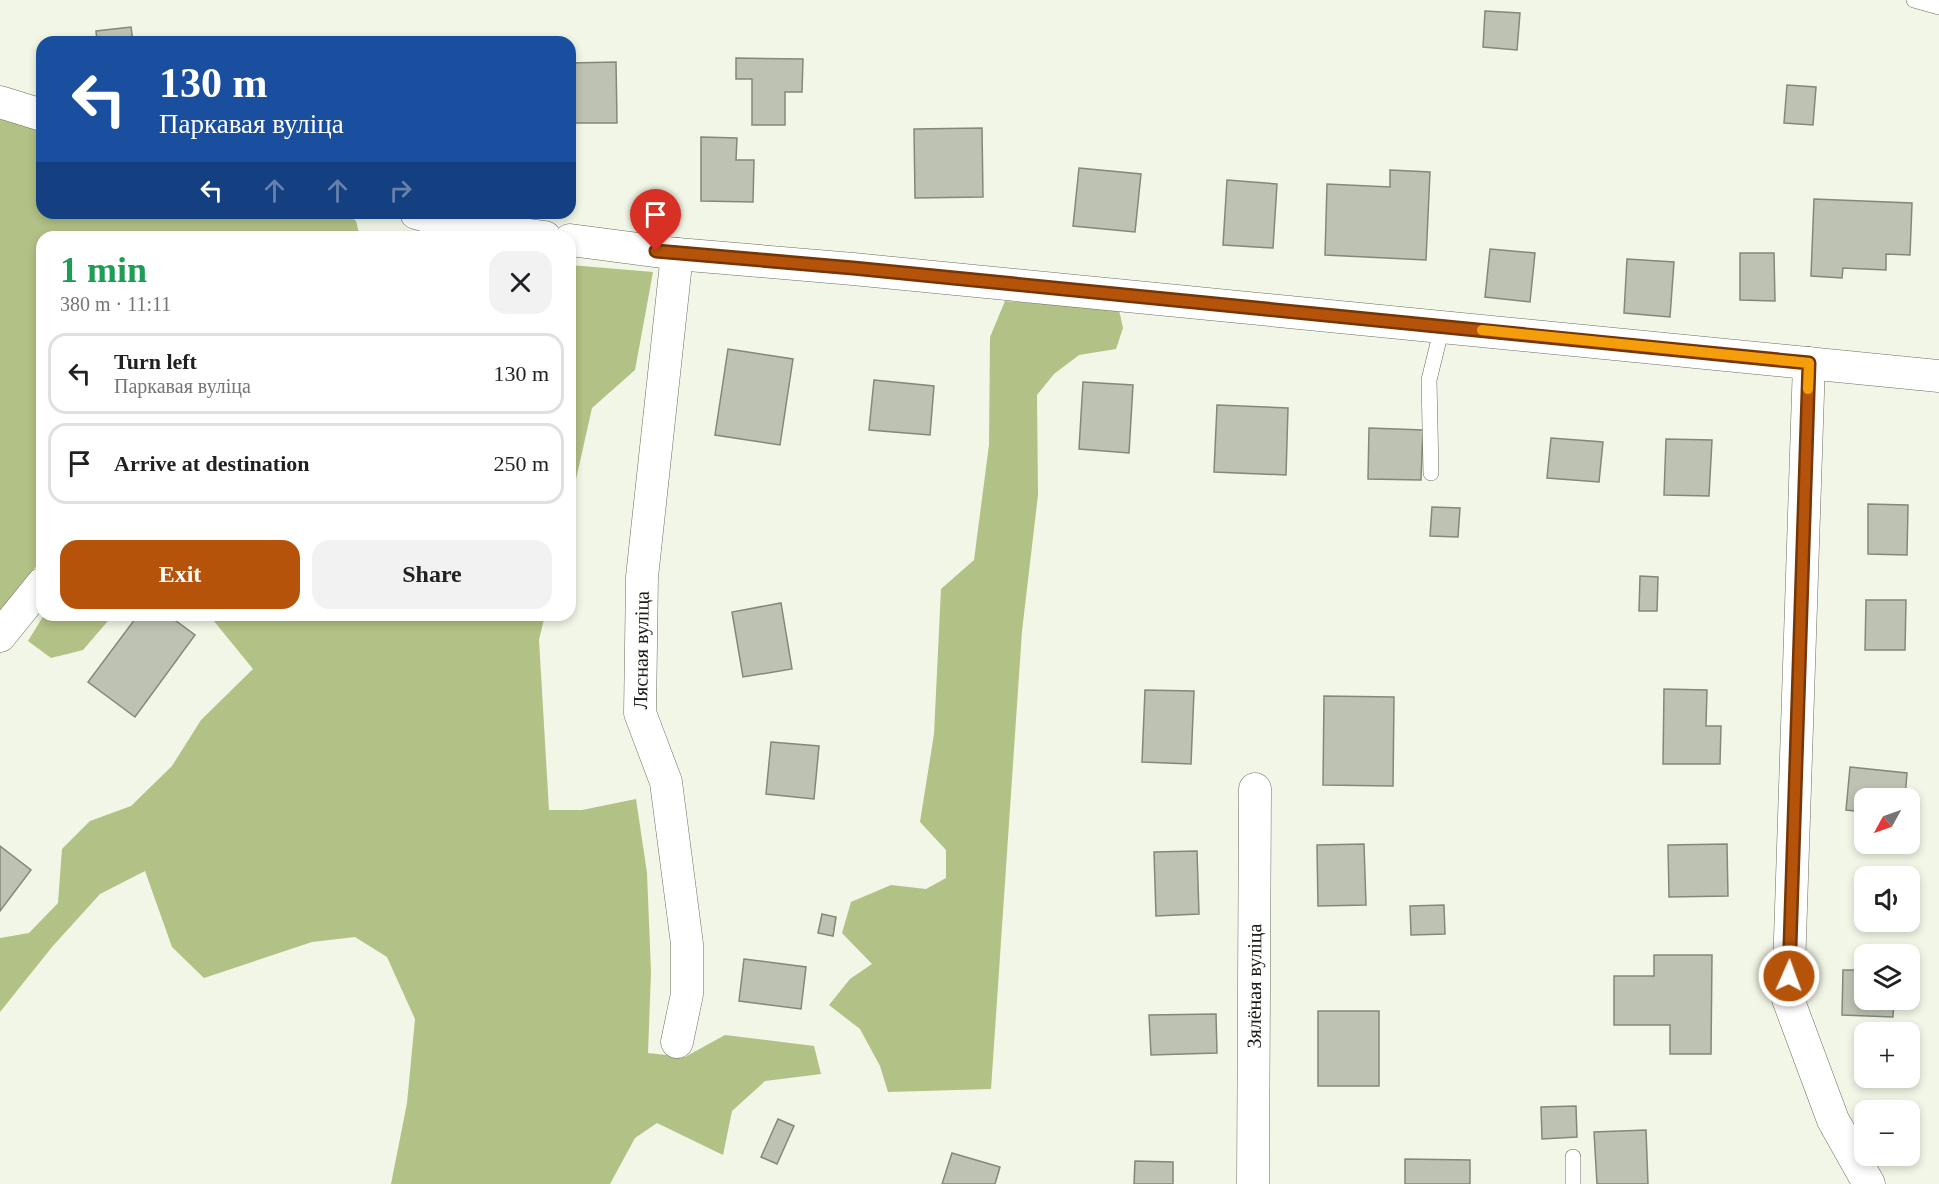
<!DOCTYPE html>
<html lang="en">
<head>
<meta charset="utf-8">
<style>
	body { margin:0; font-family:"Times New Roman",serif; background:#f2f2f2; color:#202124; height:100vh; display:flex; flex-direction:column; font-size:22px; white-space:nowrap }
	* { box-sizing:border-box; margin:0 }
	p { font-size:20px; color:#757577 }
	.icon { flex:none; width:33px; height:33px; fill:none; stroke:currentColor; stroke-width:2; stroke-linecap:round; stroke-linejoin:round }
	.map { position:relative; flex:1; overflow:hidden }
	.side { position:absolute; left:36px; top:231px; width:540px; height:390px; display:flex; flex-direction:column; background:#fff; border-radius:18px; box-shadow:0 3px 9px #0003 }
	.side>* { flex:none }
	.banner { position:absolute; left:36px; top:36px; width:540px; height:183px; border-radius:18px; box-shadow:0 3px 9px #0003; background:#1a4fa0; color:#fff; overflow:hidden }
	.needle { width:39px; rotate:230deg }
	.fabs { position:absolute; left:1854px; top:788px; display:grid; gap:12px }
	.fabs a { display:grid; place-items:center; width:66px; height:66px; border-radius:12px; background:#fff; box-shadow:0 3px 9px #0003; font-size:30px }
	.pin { position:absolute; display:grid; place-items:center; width:51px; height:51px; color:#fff; margin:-62px -26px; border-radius:50% 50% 50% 0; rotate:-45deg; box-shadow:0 0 6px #0007 }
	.pin .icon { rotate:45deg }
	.me { position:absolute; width:66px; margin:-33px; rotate:2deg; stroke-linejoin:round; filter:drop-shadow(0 0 4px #0008) }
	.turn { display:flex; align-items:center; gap:21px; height:126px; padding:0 24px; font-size:27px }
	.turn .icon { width:78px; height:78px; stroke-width:2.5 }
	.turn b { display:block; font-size:42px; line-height:51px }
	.lanes { display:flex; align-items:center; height:57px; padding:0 24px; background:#0003; justify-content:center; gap:30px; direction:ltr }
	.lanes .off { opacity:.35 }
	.round { display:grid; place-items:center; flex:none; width:63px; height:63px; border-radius:18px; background:#f2f2f2 }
	.overview { display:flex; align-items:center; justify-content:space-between; height:102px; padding:0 24px }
	h1 { font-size:36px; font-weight:800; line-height:45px; color:#1e9e55 }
	.cta { display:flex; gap:12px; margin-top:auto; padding:12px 24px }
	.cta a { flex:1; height:69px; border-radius:18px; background:#b45309; color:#fff; font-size:24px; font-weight:800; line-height:69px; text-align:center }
	.cta a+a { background:#f2f2f2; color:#202124 }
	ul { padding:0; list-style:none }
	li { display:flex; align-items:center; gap:18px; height:81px; margin:0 12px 9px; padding:0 12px; border:3px solid #e0e0e0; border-radius:18px }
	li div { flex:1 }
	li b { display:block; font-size:22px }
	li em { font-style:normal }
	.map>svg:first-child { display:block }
	.forest { fill:#b2c185 }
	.building { fill:#bdc2b2; stroke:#848879; stroke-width:1.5 }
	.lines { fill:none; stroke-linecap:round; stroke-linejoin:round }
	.service-casing { stroke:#6b6f60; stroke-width:16 }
	.minor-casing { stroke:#6b6f60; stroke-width:33 }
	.service { stroke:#fff; stroke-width:15 }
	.minor { stroke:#fff; stroke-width:32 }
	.route-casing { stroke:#753606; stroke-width:15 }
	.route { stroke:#b45309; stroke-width:10 }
	.slow { stroke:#f59e0b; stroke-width:10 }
	.labels { text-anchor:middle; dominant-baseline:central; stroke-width:4.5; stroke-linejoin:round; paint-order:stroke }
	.street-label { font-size:20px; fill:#191b15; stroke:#fff }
</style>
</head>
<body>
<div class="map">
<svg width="1939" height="1184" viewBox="0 0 1939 1184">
	<rect width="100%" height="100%" fill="#f1f6e6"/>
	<g class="forest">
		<path d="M 0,119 L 42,131 L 42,213 L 346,213 L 356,221 L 360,237 L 42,237 L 42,559 L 0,612 Z"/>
		<path d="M 570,265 L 653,272 L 635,370 L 592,408 L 570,506 Z"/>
		<path d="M 1005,301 L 1119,310 L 1123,328 L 1116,349 L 1079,355 L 1054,374 L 1037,395 L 1038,495 L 1022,631 L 991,1089 L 888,1092 L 880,1066 L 860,1029 L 829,1005 L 850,979 L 872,964 L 842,933 L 851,902 L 891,885 L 926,889 L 946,878 L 946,850 L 920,822 L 934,734 L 941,589 L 974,560 L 989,445 L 990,337 Z"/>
		<path d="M 44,615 L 113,615 L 83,650 L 51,658 L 28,641 Z"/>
		<path d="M 209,615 L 545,615 L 539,640 L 549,810 L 582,810 L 636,799 L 647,873 L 651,972 L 648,1053 L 685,1057 L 725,1035 L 814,1046 L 821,1074 L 765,1081 L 732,1111 L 723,1155 L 657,1123 L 635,1138 L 610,1184 L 391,1184 L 407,1103 L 415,1019 L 387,957 L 355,937 L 312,942 L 204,978 L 172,947 L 145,871 L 100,894 L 52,947 L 0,1012 L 0,938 L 29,933 L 58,903 L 62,849 L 90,821 L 131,806 L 172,766 L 201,720 L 253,669 Z"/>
	</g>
	<g class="building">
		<path d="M 1485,11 L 1520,13 L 1517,50 L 1483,47 Z"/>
		<path d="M 131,27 L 133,42 L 97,42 L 96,31 Z"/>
		<rect x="165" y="40" width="58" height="2"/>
		<path d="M 736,58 L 803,59 L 802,92 L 785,92 L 785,125 L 752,125 L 752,79 L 736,79 Z"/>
		<path d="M 616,62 L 617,123 L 570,123 L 570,63 Z"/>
		<path d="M 1787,85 L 1816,87 L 1813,125 L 1784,123 Z"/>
		<path d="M 982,128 L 983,197 L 915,198 L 914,129 Z"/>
		<path d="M 701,137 L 737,138 L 736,160 L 754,160 L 753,202 L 701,201 Z"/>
		<path d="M 1079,168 L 1141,174 L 1135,232 L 1073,226 Z"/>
		<path d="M 1390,170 L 1430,172 L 1426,260 L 1325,255 L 1327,184 L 1390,187 Z"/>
		<path d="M 1227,180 L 1277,184 L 1273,248 L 1223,245 Z"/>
		<path d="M 1814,199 L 1912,203 L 1910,255 L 1886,254 L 1886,270 L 1843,268 L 1842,278 L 1811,276 Z"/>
		<path d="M 1490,249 L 1535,253 L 1530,302 L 1485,297 Z"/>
		<path d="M 1740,253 L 1774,253 L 1775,301 L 1740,300 Z"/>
		<path d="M 1627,259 L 1674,262 L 1670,317 L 1624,313 Z"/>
		<path d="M 728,349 L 793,359 L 780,445 L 715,435 Z"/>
		<path d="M 874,380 L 934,386 L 930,435 L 869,430 Z"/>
		<path d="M 1083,382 L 1133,385 L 1129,453 L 1079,449 Z"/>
		<path d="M 1217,405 L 1288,408 L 1286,475 L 1214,472 Z"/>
		<path d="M 1369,428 L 1423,430 L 1421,480 L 1368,479 Z"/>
		<path d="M 1551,438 L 1603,442 L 1599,482 L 1547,478 Z"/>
		<path d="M 1666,439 L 1712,440 L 1709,496 L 1664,495 Z"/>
		<path d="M 1868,504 L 1908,505 L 1907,555 L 1868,554 Z"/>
		<path d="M 1432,507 L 1460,508 L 1458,537 L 1430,536 Z"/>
		<path d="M 1640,576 L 1658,577 L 1657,611 L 1639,611 Z"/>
		<path d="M 1866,600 L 1906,600 L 1905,650 L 1865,650 Z"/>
		<path d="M 781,603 L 792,669 L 743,677 L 732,612 Z"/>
		<path d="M 138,615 L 168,615 L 195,635 L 135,717 L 88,682 Z"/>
		<path d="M 1664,689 L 1707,690 L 1706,726 L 1721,726 L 1720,764 L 1663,764 Z"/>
		<path d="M 1145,690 L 1194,691 L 1191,764 L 1142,762 Z"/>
		<path d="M 1324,696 L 1394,697 L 1393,786 L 1323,785 Z"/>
		<path d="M 771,742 L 819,746 L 814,799 L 766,794 Z"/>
		<path d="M 1850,767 L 1907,773 L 1905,798 L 1864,798 L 1864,812 L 1846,810 Z"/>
		<path d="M 1364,844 L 1366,905 L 1318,906 L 1317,845 Z"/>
		<path d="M 1727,844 L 1728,896 L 1669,897 L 1668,845 Z"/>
		<path d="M 0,846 L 31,870 L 0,911 Z"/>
		<path d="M 1197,851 L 1199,914 L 1156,916 L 1154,852 Z"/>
		<path d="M 1444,905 L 1445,934 L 1411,935 L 1410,906 Z"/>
		<path d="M 822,914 L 836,917 L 833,936 L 818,933 Z"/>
		<path d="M 1857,953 L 1879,954 L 1864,954 L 1864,999 L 1894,999 L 1893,1017 L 1842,1015 L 1843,970 L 1857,970 Z"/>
		<path d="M 1654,955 L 1712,955 L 1711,1054 L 1670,1054 L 1670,1025 L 1614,1025 L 1614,976 L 1654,976 Z"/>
		<path d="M 744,959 L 806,967 L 801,1009 L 739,1001 Z"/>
		<rect x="1318" y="1011" width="61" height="75"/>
		<path d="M 1216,1014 L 1217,1053 L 1151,1055 L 1149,1015 Z"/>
		<path d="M 1576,1106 L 1577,1137 L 1542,1139 L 1541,1107 Z"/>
		<path d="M 778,1119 L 794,1126 L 777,1164 L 761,1157 Z"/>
		<path d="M 1646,1130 L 1648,1184 L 1597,1184 L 1594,1132 Z"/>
		<path d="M 952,1153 L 1000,1167 L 995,1184 L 942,1184 Z"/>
		<path d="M 1405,1159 L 1470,1160 L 1470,1184 L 1405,1184 Z"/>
		<path d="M 1135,1161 L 1173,1162 L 1173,1184 L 1134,1184 Z"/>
	</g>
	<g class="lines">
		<defs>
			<g id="service">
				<path d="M 1914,0 L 1939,7"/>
				<path d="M 1431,473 L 1429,380 L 1442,327"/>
				<path d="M 1573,1157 L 1573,1184"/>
			</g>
			<g id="minor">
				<path d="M 0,102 L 42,115"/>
				<path d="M 416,213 L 467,227 L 545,237"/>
				<path d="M 570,240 L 677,254 L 853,269 L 1939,376"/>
				<path d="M 1809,363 L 1788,999 L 1833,1120 L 1869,1184"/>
				<path d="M 0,636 L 42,584"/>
				<path id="s1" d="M 677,1042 L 687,994 L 687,944 L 666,782 L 640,713 L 642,577 L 677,254"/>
				<path id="s2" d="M 1253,1184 L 1255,789"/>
			</g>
		</defs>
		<use href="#service" class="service-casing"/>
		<use href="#minor" class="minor-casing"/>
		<use href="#service" class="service"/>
		<use href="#minor" class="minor"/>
	</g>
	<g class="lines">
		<defs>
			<path id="route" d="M 656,251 L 853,268 L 1809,363 L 1789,976"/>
		</defs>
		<use href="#route" class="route-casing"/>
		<use href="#route" class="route"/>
		<path class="slow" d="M 1482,330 L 1809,363 L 1808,389"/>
	</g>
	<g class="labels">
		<g class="street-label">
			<text stroke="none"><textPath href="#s1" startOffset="399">Лясная вуліца</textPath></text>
			<text stroke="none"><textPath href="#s2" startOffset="198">Зялёная вуліца</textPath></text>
		</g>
	</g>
</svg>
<div class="fabs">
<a><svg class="needle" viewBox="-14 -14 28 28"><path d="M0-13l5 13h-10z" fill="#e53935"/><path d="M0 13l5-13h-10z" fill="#757577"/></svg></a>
<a><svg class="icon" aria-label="sound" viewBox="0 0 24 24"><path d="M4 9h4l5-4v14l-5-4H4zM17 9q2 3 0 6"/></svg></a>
<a><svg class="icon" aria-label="layers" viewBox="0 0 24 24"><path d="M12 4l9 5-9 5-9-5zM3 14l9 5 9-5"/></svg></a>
<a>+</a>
<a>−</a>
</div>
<div class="pin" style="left:656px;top:251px;background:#d93025"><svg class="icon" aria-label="arrive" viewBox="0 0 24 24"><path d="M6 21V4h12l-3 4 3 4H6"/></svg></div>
<svg class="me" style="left:1789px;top:976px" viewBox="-20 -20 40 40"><circle r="17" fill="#b45309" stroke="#fff" stroke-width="3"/><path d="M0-11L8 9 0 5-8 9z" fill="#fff"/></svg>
<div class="banner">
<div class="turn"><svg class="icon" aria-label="left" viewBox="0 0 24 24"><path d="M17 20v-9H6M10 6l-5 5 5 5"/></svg><div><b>130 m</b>Паркавая вуліца</div></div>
<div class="lanes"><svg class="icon" aria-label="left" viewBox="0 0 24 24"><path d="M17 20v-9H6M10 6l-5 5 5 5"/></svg><svg class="icon off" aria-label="ahead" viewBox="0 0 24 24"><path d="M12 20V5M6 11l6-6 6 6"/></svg><svg class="icon off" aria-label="ahead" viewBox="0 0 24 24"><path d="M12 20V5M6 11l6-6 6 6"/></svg><svg class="icon off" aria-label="right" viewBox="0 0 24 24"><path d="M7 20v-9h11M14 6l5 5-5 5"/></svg></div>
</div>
<section class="side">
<div class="overview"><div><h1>1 min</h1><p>380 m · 11:11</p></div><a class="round"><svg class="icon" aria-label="close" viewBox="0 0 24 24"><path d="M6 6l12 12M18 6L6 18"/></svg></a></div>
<ul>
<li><svg class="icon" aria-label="left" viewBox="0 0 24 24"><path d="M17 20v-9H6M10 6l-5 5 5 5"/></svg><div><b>Turn left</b><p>Паркавая вуліца</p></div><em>130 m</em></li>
<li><svg class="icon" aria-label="arrive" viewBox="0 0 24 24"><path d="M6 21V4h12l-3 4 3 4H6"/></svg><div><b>Arrive at destination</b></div><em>250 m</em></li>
</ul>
<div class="cta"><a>Exit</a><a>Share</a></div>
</section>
</div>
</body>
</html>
